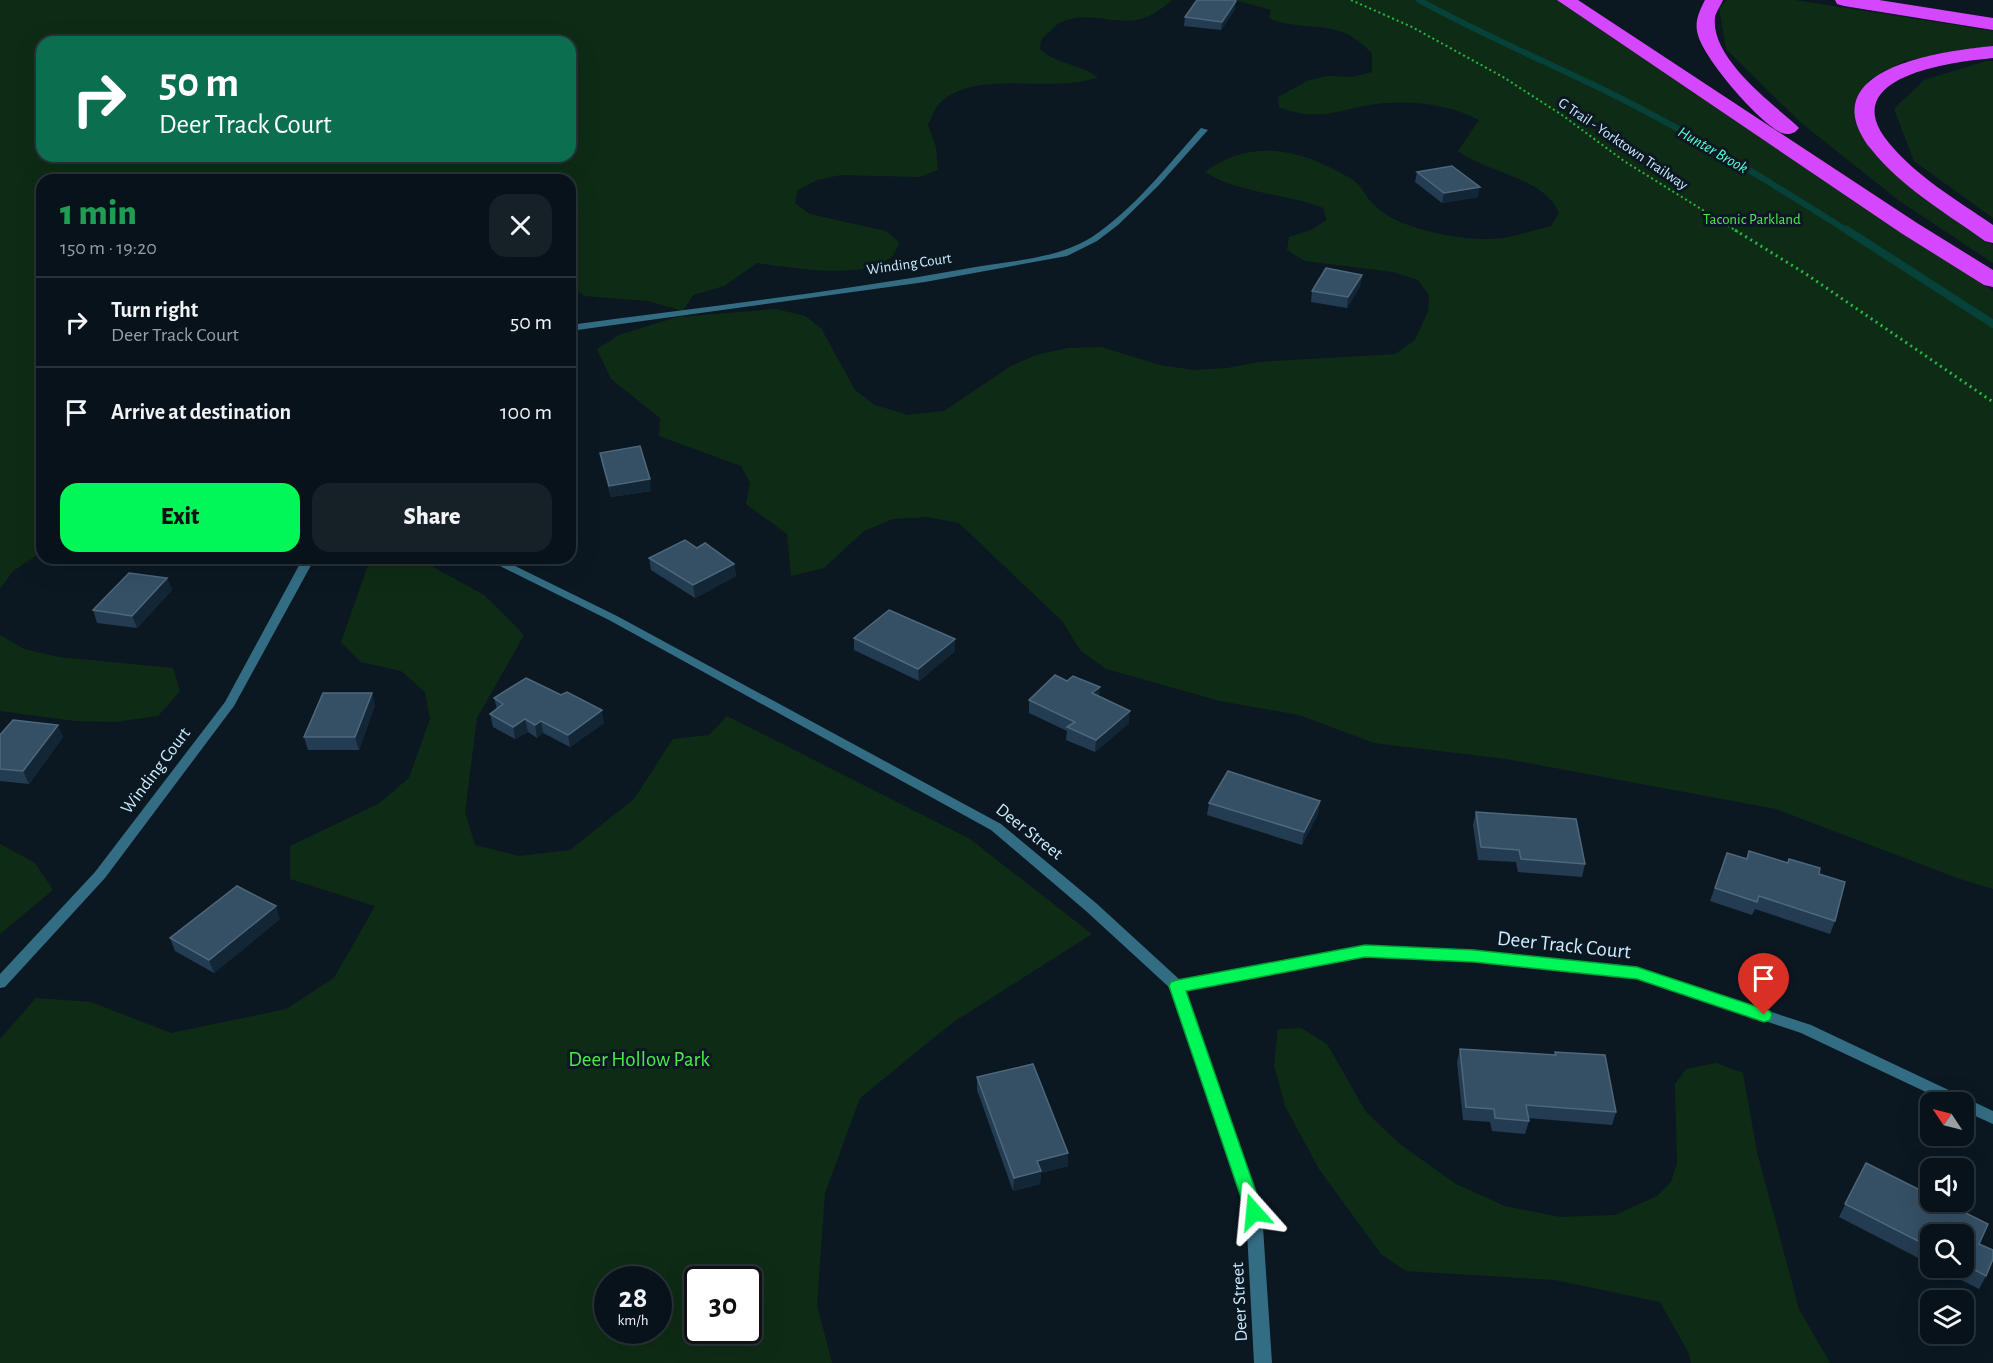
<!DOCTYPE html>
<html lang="en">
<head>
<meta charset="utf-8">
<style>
	body { margin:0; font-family:"Alegreya Sans",sans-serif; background:#162027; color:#f1f3f6; height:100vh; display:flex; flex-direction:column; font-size:22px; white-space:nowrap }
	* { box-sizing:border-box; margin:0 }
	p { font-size:20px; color:#989ea2 }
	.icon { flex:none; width:33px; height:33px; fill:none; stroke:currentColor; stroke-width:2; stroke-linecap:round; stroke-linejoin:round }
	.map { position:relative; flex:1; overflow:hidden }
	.drawer { position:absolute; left:36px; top:174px; width:540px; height:390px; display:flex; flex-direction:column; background:#08121a; border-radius:18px; box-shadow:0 6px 24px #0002,0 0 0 2px #293239 }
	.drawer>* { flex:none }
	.top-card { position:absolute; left:36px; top:36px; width:540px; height:126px; border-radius:18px; box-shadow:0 6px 24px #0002,0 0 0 2px #293239; background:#0b6e4f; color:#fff; overflow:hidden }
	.needle { width:39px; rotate:305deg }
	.controls { position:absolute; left:1920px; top:1092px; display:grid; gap:12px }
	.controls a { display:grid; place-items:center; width:54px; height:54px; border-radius:12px; background:#08121a; box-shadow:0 6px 24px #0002,0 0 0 2px #293239; font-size:30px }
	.speed { position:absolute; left:594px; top:1266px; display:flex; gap:12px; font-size:30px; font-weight:700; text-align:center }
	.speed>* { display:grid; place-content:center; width:78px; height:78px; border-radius:50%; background:#08121a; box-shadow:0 6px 24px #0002,0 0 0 2px #293239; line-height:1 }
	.speed small { font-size:15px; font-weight:400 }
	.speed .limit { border:3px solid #111; border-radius:9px; background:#fff; color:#111 }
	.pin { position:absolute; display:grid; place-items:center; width:51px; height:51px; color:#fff; margin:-62px -26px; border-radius:50% 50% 50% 0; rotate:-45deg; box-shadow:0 0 6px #0007 }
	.pin .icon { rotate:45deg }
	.me { position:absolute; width:66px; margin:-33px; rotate:342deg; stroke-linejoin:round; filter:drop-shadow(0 0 4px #0008) }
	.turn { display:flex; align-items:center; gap:21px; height:126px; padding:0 24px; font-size:27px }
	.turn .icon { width:78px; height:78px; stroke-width:2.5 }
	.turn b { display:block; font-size:42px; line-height:51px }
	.round { display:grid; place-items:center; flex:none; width:63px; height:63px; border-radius:18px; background:#162027 }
	.overview { display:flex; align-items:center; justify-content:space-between; height:102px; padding:0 24px }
	h1 { font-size:36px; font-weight:800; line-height:45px; color:#1e9e55 }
	.primary-button { display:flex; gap:12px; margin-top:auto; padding:12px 24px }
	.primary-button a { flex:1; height:69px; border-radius:18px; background:#00f757; color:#111; font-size:24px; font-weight:800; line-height:69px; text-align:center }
	.primary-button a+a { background:#162027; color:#f1f3f6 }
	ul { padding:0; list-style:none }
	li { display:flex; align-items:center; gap:18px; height:90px; padding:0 24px; border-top:2px solid #293239 }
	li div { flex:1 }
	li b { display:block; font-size:22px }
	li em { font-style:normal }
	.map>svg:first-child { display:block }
	.green { fill:#0e2c15; fill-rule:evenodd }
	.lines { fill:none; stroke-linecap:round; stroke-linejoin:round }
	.stream-far1 { stroke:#06413a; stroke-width:6 }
	.stream { stroke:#06413a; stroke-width:8 }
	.path-far1 { stroke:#25ba41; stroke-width:2; stroke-dasharray:2 3; stroke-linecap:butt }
	.path { stroke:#25ba41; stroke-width:3; stroke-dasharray:2 4; stroke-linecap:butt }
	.minor { fill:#336d84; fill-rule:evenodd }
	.motorway { fill:#d547ff; fill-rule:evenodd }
	.wall { fill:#233c51 }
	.shaded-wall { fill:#122636 }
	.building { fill:#354f64; stroke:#4d687c; stroke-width:1.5 }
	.route { fill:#00f757; stroke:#00a139; stroke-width:1.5 }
	.labels { text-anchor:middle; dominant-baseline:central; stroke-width:6; stroke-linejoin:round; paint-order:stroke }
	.far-street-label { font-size:15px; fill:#ccecff; stroke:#0b1822 }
	.far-park-label { font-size:15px; fill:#50e850; stroke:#0b1822 }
	.far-water-label { font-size:16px; font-style:italic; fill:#5affd0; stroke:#0b1822 }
	.street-label { font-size:18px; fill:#ccecff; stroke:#0b1822 }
	.near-street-label { font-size:21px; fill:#ccecff; stroke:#0b1822 }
	.near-park-label { font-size:21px; fill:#50e850; stroke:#0b1822 }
</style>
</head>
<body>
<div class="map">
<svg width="1993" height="1363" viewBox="0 0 1993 1363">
	<rect width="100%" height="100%" fill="#0b1822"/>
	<g class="green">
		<path d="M 0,0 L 1173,0 C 1162,8 1150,18 1136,20 C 1110,24 1083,9 1058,24 C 1052,28 1046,35 1041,40 L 1040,49 C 1055,64 1080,64 1098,77 C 1051,95 976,67 939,104 C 934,109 931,119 928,125 L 936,147 L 938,170 L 920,177 L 841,175 L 817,180 L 798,190 L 795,203 L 810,214 L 886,231 L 899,242 C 898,245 896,252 893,255 C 869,282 789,267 757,263 L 724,286 L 693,295 L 683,311 L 648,301 L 584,296 L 570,284 L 570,180 L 42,180 L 42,552 L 13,571 L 0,589 ZM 42,42 L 570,42 L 570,156 L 42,156 Z"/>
		<path d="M 1235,0 L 1557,0 L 1993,291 L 1993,889 L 1957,878 L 1776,809 L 1506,759 L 1374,743 L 1299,715 L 1220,701 L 1106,669 L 1080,650 L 1063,622 L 959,523 L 927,517 L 893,519 L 864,531 L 824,568 L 791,576 L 787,534 L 746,504 L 750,483 L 741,466 L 659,436 L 660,418 L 611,379 L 597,349 L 619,335 L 677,317 L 776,309 L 805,316 L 821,328 L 855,390 L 875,405 L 908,415 L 944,411 L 1011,366 L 1036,355 L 1068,348 L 1101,347 L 1160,365 L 1194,370 L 1227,368 L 1259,362 L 1395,354 L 1415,340 L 1428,311 L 1429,295 L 1418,280 L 1393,272 L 1305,261 L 1287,250 L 1289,237 L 1311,230 L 1327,220 L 1323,208 C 1285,193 1240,194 1205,172 C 1244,143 1287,146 1329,167 C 1337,171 1346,175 1353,180 C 1360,185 1365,194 1370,201 C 1380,212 1395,221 1408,225 C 1437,235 1473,242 1503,238 C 1519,235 1535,230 1551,226 L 1559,213 C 1544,177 1487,173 1458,151 L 1479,120 C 1452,106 1419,101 1388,103 C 1345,105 1324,125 1279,107 L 1278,97 L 1307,81 L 1327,76 L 1353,77 L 1372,72 L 1372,53 C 1365,47 1357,39 1349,35 C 1324,22 1295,30 1269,18 L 1271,10 Z"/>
		<path d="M 1727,0 L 1795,0 L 1993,31 L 1993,48 L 1904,61 L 1869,80 L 1855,105 L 1868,145 L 1899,173 L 1993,245 L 1993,263 L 1898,200 L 1799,121 L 1726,49 L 1719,7 Z"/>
		<path d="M 1986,61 L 1993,61 L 1993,218 L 1914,161 L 1894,109 L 1924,80 Z"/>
		<path d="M 384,558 L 417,558 L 484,595 L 524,635 L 477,718 L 465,812 L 475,845 L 519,856 L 570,850 L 634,799 L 673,739 L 709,735 L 727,716 L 970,839 L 1092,934 L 952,1023 L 860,1098 L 825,1193 L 817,1305 L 832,1363 L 0,1363 L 0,1039 L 36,998 L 91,1002 L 171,1033 L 286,1009 L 334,978 L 375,906 L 290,879 L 290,846 L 378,804 L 409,778 L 430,719 L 425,692 L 401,671 L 361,662 L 341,642 L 368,565 ZM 608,1280 L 658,1280 L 658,1330 L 608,1330 ZM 698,1280 L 748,1280 L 748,1330 L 698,1330 Z"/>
		<path d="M 0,635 L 24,649 L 59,657 L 173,668 L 180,691 L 158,716 L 115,722 L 75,721 L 0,711 Z"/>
		<path d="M 0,844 L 35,863 L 53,890 L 0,934 Z"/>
		<path d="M 1301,1028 L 1327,1044 L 1366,1112 L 1401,1145 L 1456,1184 L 1505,1206 L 1560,1217 L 1615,1215 L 1657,1196 L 1671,1182 L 1677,1163 L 1675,1084 L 1686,1069 L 1716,1063 L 1743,1073 L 1757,1152 L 1799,1309 L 1830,1363 L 1691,1363 L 1688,1352 L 1660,1302 L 1555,1280 L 1406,1271 L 1381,1254 L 1319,1169 L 1285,1106 L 1274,1065 L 1278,1029 Z"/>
	</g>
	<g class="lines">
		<path class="stream-far1" d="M 1419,0 C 1480,34 1545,61 1608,92 C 1691,133 1770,182 1849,232"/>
		<path class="stream" d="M 1847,230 L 1993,324"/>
		<path class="path-far1" d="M 1351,0 L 1412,27 L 1503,77 L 1562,115 L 1624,161 L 1738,232"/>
		<path class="path" d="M 1735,230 L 1806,274 L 1993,402"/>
		<g class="minor">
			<path d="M 1201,128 L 1208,130 L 1158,186 L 1118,225 L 1097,241 L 1067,256 L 925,282 L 570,331 L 570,325 C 703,307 837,292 970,268 C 1010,261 1057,259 1092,237 C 1133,210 1168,165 1201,128 Z"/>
			<path d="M 303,558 L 315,558 L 234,706 L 105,878 L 5,987 L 0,988 L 0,974 L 95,872 L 225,702 Z"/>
			<path d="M 484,558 L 499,558 L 617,616 L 1001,824 L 1096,903 L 1180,980 L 1365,946 L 1474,951 L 1637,968 L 1811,1025 L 1993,1111 L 1993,1124 L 1964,1111 L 1964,1102 L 1947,1102 L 1801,1033 L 1636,978 L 1474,961 L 1365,956 L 1185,990 L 1262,1212 L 1272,1363 L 1254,1363 L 1246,1212 L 1171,989 L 1086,911 L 991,830 L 609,620 Z"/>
		</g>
		<g class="motorway">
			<path d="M 1557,0 L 1578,0 L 1917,223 L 1993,270 L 1993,287 L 1984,285 L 1901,233 Z"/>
			<path d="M 1705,0 L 1723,0 C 1721,5 1716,12 1715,17 C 1710,57 1769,101 1795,124 L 1799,128 L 1795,132 C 1791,134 1787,135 1782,133 C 1759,123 1705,60 1698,35 C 1694,22 1699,12 1705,0 Z"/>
			<path d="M 1835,0 L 1879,0 L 1993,18 L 1993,30 L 1844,6 L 1837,4 Z"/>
			<path d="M 1993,46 L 1993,58 C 1952,62 1834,76 1889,143 C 1917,177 1957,200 1993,225 L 1993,243 L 1985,241 C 1946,213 1901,187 1871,149 C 1809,68 1942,51 1993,46 Z"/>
		</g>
	</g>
	<g class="wall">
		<path d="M 1235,9 L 1221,30 L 1184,26 L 1185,17 Z"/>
		<path d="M 1417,172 L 1478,197 L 1442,203 L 1415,182 Z"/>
		<path d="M 1362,275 L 1360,286 L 1347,308 L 1311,302 L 1312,291 Z"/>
		<path d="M 600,453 L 651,491 L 611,497 L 602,464 Z"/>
		<path d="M 697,548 L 734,564 L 736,576 L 695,598 L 651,570 L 649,558 Z"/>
		<path d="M 167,578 L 172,590 L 137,628 L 97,623 L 93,610 Z"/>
		<path d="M 854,638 L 955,651 L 919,681 L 854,650 Z"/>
		<path d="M 1099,696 L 1129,723 L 1095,752 L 1066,740 L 1067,731 L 1029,713 L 1029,700 Z"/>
		<path d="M 494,698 L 604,723 L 570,747 L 543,733 L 537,738 L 528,732 L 515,739 L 493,727 L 490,714 L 497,709 Z"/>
		<path d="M 375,705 L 359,750 L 308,750 L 304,737 Z"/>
		<path d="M 0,735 L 63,737 L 29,784 L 0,781 Z"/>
		<path d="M 1320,801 L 1318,814 L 1302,845 L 1207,815 L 1209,803 Z"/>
		<path d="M 1476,812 L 1585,864 L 1582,877 L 1518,872 L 1516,862 L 1478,860 L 1473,825 Z"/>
		<path d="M 1727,853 L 1746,859 L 1819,874 L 1835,921 L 1830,934 L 1755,909 L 1752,915 L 1710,901 Z"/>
		<path d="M 280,919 L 214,973 L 175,951 L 170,938 Z"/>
		<path d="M 1460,1049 L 1554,1055 L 1555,1052 L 1616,1112 L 1612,1125 L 1528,1118 L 1529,1121 L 1525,1134 L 1492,1131 L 1490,1122 L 1463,1120 L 1457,1062 Z"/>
		<path d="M 977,1077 L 1068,1153 L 1068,1166 L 1041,1173 L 1040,1184 L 1013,1191 L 977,1090 Z"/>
		<path d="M 1866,1163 L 1930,1195 L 1930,1202 L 1944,1202 L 1988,1224 L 1979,1244 L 1993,1250 L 1993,1259 L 1986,1276 L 1979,1289 L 1938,1268 L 1964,1268 L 1964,1234 L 1930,1234 L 1930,1264 L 1839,1217 Z"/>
	</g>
	<g class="shaded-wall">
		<path d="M 1236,1 L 1235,9 L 1221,30 L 1222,22 Z"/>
		<path d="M 1480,187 L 1478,197 L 1442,203 L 1444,193 Z"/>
		<path d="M 1362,275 L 1360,286 L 1347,308 L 1348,297 Z"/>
		<path d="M 650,479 L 651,491 L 611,497 L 609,486 Z"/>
		<path d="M 734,564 L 736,576 L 695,598 L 693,585 Z"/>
		<path d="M 167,578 L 172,590 L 137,628 L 132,616 Z"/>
		<path d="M 955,639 L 955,651 L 919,681 L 918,669 Z"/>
		<path d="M 1100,687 L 1099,700 L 1092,693 Z"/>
		<path d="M 372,693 L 375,705 L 359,750 L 355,737 Z"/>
		<path d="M 602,710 L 604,723 L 570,747 L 568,735 Z"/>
		<path d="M 1130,711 L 1129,723 L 1095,752 L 1096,740 Z"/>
		<path d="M 525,719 L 528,732 L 515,739 L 513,727 Z"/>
		<path d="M 541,721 L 543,733 L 537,738 L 535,725 Z"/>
		<path d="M 58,725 L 63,737 L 29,784 L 23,771 Z"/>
		<path d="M 1320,801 L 1318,814 L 1302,845 L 1304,832 Z"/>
		<path d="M 276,906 L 280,919 L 214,973 L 209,960 Z"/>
		<path d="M 1068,1153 L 1068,1166 L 1041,1173 L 1040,1184 L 1013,1191 L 1014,1178 L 1037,1161 Z"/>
	</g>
	<g class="building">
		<path d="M 1197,0 L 1235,0 L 1236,1 L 1222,22 L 1185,17 Z"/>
		<path d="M 1452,166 L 1480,187 L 1444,193 L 1417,172 Z"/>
		<path d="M 1326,268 L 1362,275 L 1348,297 L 1312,291 Z"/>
		<path d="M 640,446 L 650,479 L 609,486 L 600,453 Z"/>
		<path d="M 685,540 L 697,548 L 705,543 L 734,564 L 693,585 L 649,558 Z"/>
		<path d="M 129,573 L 167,578 L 132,616 L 93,610 Z"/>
		<path d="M 889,610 L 955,639 L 918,669 L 854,638 Z"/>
		<path d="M 1055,675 L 1067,681 L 1073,676 L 1100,687 L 1092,693 L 1130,711 L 1096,740 L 1067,727 L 1075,722 L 1029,700 Z"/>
		<path d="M 526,678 L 561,695 L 567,692 L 602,710 L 568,735 L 541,721 L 535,725 L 525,719 L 513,727 L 490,714 L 503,704 L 494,698 Z"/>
		<path d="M 323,693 L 372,693 L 355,737 L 304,737 Z"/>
		<path d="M 13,720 L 58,725 L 23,771 L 0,769 L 0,735 Z"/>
		<path d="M 1228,771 L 1320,801 L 1304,832 L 1209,803 Z"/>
		<path d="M 1476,812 L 1576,819 L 1585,864 L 1521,859 L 1519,850 L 1481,847 Z"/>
		<path d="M 1749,851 L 1788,863 L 1789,859 L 1820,868 L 1819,874 L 1845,882 L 1835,921 L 1759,896 L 1757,902 L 1715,888 L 1727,853 L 1747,859 Z"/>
		<path d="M 237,886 L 276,906 L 209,960 L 170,938 Z"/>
		<path d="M 1460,1049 L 1556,1055 L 1555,1052 L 1605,1055 L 1616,1112 L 1526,1105 L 1529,1121 L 1495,1118 L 1494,1109 L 1466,1107 Z"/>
		<path d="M 1033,1064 L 1068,1153 L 1037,1161 L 1041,1171 L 1014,1178 L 977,1077 Z"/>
		<path d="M 1866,1163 L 1930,1195 L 1930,1202 L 1944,1202 L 1988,1224 L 1979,1244 L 1993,1250 L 1993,1259 L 1986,1276 L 1964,1264 L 1964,1234 L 1930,1234 L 1930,1247 L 1845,1204 Z"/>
	</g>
	<path class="route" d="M 1365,945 L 1474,950 L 1637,967 L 1770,1011 L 1772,1015 L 1770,1020 L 1764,1022 L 1637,979 L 1474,962 L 1365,957 L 1186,991 L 1263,1212 L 1260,1218 L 1254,1220 L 1248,1218 L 1169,986 L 1171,982 L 1177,980 Z"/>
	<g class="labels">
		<g class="far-street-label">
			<text transform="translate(1623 144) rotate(34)">G Trail - Yorktown Trailway</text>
			<text transform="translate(909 264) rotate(-8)">Winding Court</text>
		</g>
		<g class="far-park-label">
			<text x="1752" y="219">Taconic Parkland</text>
		</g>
		<g class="far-water-label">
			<text transform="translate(1713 150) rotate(30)">Hunter Brook</text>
		</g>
		<g class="street-label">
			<text transform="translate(156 771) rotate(-53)">Winding Court</text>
			<text transform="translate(1029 832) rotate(38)">Deer Street</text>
			<text transform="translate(1240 1302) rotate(-93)">Deer Street</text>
		</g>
		<g class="near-street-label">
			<text transform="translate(1564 945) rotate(6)">Deer Track Court</text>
		</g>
		<g class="near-park-label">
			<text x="639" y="1059">Deer Hollow Park</text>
		</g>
	</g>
</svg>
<div class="controls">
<a><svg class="needle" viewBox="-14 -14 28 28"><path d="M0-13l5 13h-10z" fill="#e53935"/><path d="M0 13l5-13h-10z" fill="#989ea2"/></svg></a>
<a><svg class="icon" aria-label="sound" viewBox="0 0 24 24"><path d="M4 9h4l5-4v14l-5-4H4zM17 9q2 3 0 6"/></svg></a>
<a><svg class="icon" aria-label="search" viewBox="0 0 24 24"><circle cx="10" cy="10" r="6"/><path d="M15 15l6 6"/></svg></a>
<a><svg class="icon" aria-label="layers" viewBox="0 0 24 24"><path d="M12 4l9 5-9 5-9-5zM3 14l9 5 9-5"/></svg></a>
</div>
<div class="speed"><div>28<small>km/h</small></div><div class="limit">30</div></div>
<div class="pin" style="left:1764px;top:1015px;background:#d93025"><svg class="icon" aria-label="arrive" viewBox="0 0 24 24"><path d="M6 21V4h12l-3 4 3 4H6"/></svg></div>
<svg class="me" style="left:1254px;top:1212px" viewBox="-20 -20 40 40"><path d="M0-17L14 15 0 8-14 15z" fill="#00f757" stroke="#fff" stroke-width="4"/></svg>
<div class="top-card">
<div class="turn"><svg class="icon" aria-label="right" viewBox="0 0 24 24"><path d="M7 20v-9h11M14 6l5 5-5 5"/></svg><div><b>50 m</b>Deer Track Court</div></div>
</div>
<section class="drawer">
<div class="overview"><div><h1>1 min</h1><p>150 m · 19:20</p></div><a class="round"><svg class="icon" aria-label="close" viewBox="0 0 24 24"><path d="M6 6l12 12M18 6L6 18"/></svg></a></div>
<ul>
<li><svg class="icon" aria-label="right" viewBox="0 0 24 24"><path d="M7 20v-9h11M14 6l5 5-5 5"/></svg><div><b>Turn right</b><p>Deer Track Court</p></div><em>50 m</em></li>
<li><svg class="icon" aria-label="arrive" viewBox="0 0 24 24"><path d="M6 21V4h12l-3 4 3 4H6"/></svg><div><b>Arrive at destination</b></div><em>100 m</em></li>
</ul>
<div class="primary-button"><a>Exit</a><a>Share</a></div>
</section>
</div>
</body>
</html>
